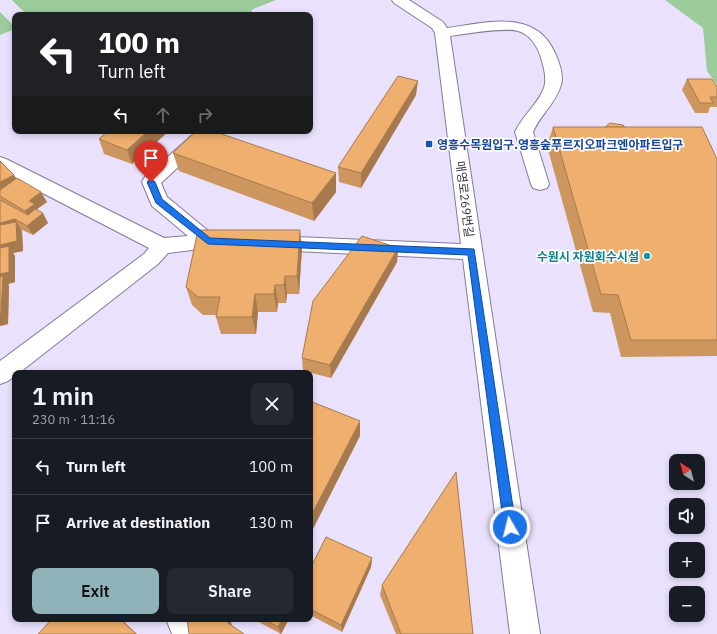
<!DOCTYPE html>
<html lang="en">
<head>
<meta charset="utf-8">
<style>
	body { margin:0; font-family:"IBM Plex Sans","Noto Sans KR",sans-serif; background:#242831; color:#f1f3f6; height:100vh; display:flex; flex-direction:column; font-size:15px; white-space:nowrap }
	* { box-sizing:border-box; margin:0 }
	p { font-size:13px; color:#9ea1a6 }
	.icon { flex:none; width:22px; height:22px; fill:none; stroke:currentColor; stroke-width:2; stroke-linecap:round; stroke-linejoin:round }
	.map { position:relative; flex:1; overflow:hidden }
	.side { position:absolute; left:12px; top:370px; width:301px; height:252px; display:flex; flex-direction:column; background:#171b24; border-radius:8px; box-shadow:0 2px 6px #0003 }
	.side>* { flex:none }
	.guide { position:absolute; left:12px; top:12px; width:301px; height:122px; border-radius:8px; box-shadow:0 2px 6px #0003; background:#202124; color:#fff; overflow:hidden }
	.needle { width:26px; rotate:324deg }
	.buttons { position:absolute; left:669px; top:454px; display:grid; gap:8px }
	.buttons a { display:grid; place-items:center; width:36px; height:36px; border-radius:8px; background:#171b24; box-shadow:0 2px 6px #0003; font-size:20px }
	.pin { position:absolute; display:grid; place-items:center; width:34px; height:34px; color:#fff; margin:-41px -17px; border-radius:50% 50% 50% 0; rotate:-45deg; box-shadow:0 0 4px #0007 }
	.pin .icon { rotate:45deg }
	.me { position:absolute; width:44px; margin:-22px; rotate:352deg; stroke-linejoin:round; filter:drop-shadow(0 0 3px #0008) }
	.turn { display:flex; align-items:center; gap:14px; height:84px; padding:0 20px; font-size:18px }
	.turn .icon { width:52px; height:52px; stroke-width:2.5 }
	.turn b { display:block; font-size:28px; line-height:34px }
	.lanes { display:flex; align-items:center; height:38px; padding:0 20px; background:#0003; justify-content:center; gap:20px; direction:ltr }
	.lanes .off { opacity:.35 }
	.round { display:grid; place-items:center; flex:none; width:42px; height:42px; border-radius:8px; background:#242831 }
	.head { display:flex; align-items:center; justify-content:space-between; height:68px; padding:0 20px }
	h1 { font-size:24px; font-weight:600; line-height:30px }
	.action { display:flex; gap:8px; margin-top:auto; padding:8px 20px }
	.action a { flex:1; height:46px; border-radius:8px; background:#8fb3b9; color:#111; font-size:16px; font-weight:600; line-height:46px; text-align:center }
	.action a+a { background:#242831; color:#f1f3f6 }
	ul { padding:0; list-style:none }
	li { display:flex; align-items:center; gap:12px; height:56px; padding:0 20px; border-top:1px solid #363941 }
	li div { flex:1 }
	li b { display:block; font-size:15px }
	li em { font-style:normal }
	.map>svg:first-child { display:block }
	.green { fill:#9dcc9c }
	.lines { fill:none; stroke-linecap:round; stroke-linejoin:round }
	.minor-casing { stroke:#857a9a; stroke-width:2 }
	.minor { fill:#fff; fill-rule:evenodd }
	.wall { fill:#cd965f }
	.shaded-wall { fill:#a77a4e }
	.building { fill:#eeaf6f; stroke:#a77a4e }
	.route { fill:#1a73e8; stroke:#114b97 }
	.transit-dot { fill:#1a4fb4; stroke:#fff; stroke-width:1.5 }
	.culture-dot { fill:#0f9aa8; stroke:#fff; stroke-width:1.5 }
	.labels { text-anchor:middle; dominant-baseline:central; stroke-width:3.5; stroke-linejoin:round; paint-order:stroke }
	.transit-label { font-size:12px; font-weight:bold; fill:#164399; stroke:#fff; text-anchor:start }
	.street-label { font-size:12px; fill:#342f3d; stroke:#fff }
	.culture-label { font-size:12px; font-weight:bold; fill:#0d838f; stroke:#fff; text-anchor:end }
</style>
</head>
<body>
<div class="map">
<svg width="717" height="634" viewBox="0 0 717 634">
	<rect width="100%" height="100%" fill="#eae1fd"/>
	<g class="green">
		<path d="M 12,0 L 276,0 L 251,10 L 255,15 L 27,15 Z"/>
		<path d="M 665,0 L 717,0 L 717,85 L 707,71 L 703,28 Z"/>
		<path d="M 0,12 L 15,27 L 15,29 L 0,35 Z"/>
	</g>
	<g class="lines">
		<defs>
			<g id="minor">
				<path d="M 392,0 L 409,0 L 443,22 L 447,28 C 486,23 535,8 555,53 C 559,62 564,75 561,85 C 556,103 540,115 533,132 L 549,184 L 547,188 L 540,190 L 533,188 L 531,184 L 515,132 C 522,116 538,104 544,88 C 547,78 544,68 541,58 C 538,47 530,34 518,31 C 502,27 467,34 450,36 L 540,634 L 510,634 L 463,259 L 273,250 L 266,248 L 263,243 L 266,238 L 273,236 L 461,244 L 435,33 L 432,28 L 394,3 Z"/>
				<path d="M 197,134 L 203,136 L 206,140 L 203,144 L 161,183 L 167,197 L 212,234 L 224,234 L 231,236 L 234,241 L 231,246 L 224,248 L 208,248 L 168,253 L 158,264 L 19,373 L 15,373 L 15,376 L 8,381 L 0,384 L 0,361 L 144,254 L 149,248 L 0,171 L 0,157 L 6,159 L 164,238 L 188,236 L 152,206 L 142,182 L 144,178 L 191,136 Z"/>
				<path d="M 166,619 L 196,619 L 202,634 L 172,634 Z"/>
			</g>
		</defs>
		<use href="#minor" class="minor-casing"/>
		<use href="#minor" class="minor"/>
	</g>
	<g class="wall">
		<path d="M 687,79 L 717,87 L 717,107 L 710,107 L 708,113 L 695,113 L 682,90 Z"/>
		<path d="M 416,95 L 361,188 L 339,182 L 338,167 Z"/>
		<path d="M 553,127 L 625,127 L 717,159 L 717,356 L 621,357 L 610,313 L 593,312 L 547,146 Z"/>
		<path d="M 108,131 L 169,131 L 132,164 L 104,154 L 99,139 Z"/>
		<path d="M 173,153 L 336,173 L 336,192 L 314,221 L 179,171 Z"/>
		<path d="M 0,162 L 16,178 L 47,202 L 37,209 L 48,223 L 33,235 L 20,229 L 22,231 L 23,251 L 13,253 L 15,256 L 15,282 L 8,284 L 9,286 L 8,324 L 0,326 Z"/>
		<path d="M 302,248 L 299,294 L 287,294 L 286,303 L 278,303 L 277,312 L 258,312 L 256,334 L 221,334 L 216,317 L 217,315 L 203,315 L 192,305 L 186,287 Z"/>
		<path d="M 398,248 L 397,262 L 331,378 L 303,371 L 302,358 Z"/>
		<path d="M 372,558 L 371,567 L 342,632 L 310,615 L 310,569 Z"/>
		<path d="M 382,585 L 473,634 L 396,634 L 380,595 Z"/>
		<path d="M 253,619 L 289,619 L 281,634 Z"/>
	</g>
	<g class="shaded-wall">
		<path d="M 418,81 L 416,95 L 361,188 L 361,173 Z"/>
		<path d="M 148,131 L 169,131 L 132,164 L 127,150 Z"/>
		<path d="M 336,173 L 336,192 L 314,221 L 312,203 Z"/>
		<path d="M 14,175 L 20,185 L 0,195 L 0,182 Z"/>
		<path d="M 41,192 L 47,202 L 37,209 L 40,214 L 31,221 L 25,211 L 29,201 Z"/>
		<path d="M 43,213 L 48,223 L 33,235 L 27,226 Z"/>
		<path d="M 15,219 L 22,231 L 23,251 L 13,253 L 15,256 L 15,282 L 8,284 L 9,286 L 8,324 L 0,326 L 0,223 Z"/>
		<path d="M 300,230 L 302,248 L 299,294 L 297,276 Z"/>
		<path d="M 398,248 L 397,262 L 331,378 L 330,365 Z"/>
		<path d="M 285,276 L 287,294 L 286,303 L 284,285 Z"/>
		<path d="M 275,285 L 278,303 L 277,312 L 274,294 Z"/>
		<path d="M 255,294 L 258,312 L 256,334 L 252,317 Z"/>
		<path d="M 360,421 L 360,436 L 310,535 L 310,518 Z"/>
		<path d="M 372,558 L 371,567 L 342,632 L 341,625 Z"/>
		<path d="M 62,619 L 64,619 L 68,621 L 65,622 Z"/>
		<path d="M 120,619 L 121,619 L 137,634 L 136,634 Z"/>
		<path d="M 226,619 L 230,619 L 234,632 L 228,623 Z"/>
		<path d="M 282,619 L 289,619 L 281,634 L 278,627 Z"/>
	</g>
	<g class="building">
		<path d="M 398,76 L 418,81 L 361,173 L 338,167 Z"/>
		<path d="M 687,79 L 712,79 L 717,87 L 717,97 L 710,97 L 713,103 L 700,103 Z"/>
		<path d="M 610,123 L 623,125 L 625,127 L 605,127 Z"/>
		<path d="M 553,127 L 702,127 L 717,159 L 717,340 L 631,340 L 618,295 L 601,294 Z"/>
		<path d="M 108,131 L 148,131 L 127,150 L 99,139 Z"/>
		<path d="M 196,131 L 213,131 L 336,173 L 312,203 L 173,153 Z"/>
		<path d="M 0,161 L 14,175 L 0,182 Z"/>
		<path d="M 17,178 L 41,192 L 29,201 L 35,204 L 25,211 L 0,196 L 0,190 Z"/>
		<path d="M 0,200 L 28,215 L 35,209 L 43,213 L 27,226 L 15,219 L 0,223 Z"/>
		<path d="M 16,222 L 17,241 L 0,245 L 0,225 Z"/>
		<path d="M 198,230 L 300,230 L 297,276 L 285,276 L 284,285 L 275,285 L 274,294 L 255,294 L 252,317 L 216,317 L 220,297 L 198,297 L 186,287 Z"/>
		<path d="M 362,236 L 398,248 L 330,365 L 302,358 L 313,301 Z"/>
		<path d="M 9,246 L 9,272 L 0,274 L 0,248 Z"/>
		<path d="M 3,276 L 1,314 L 0,315 L 0,277 Z"/>
		<path d="M 310,401 L 360,421 L 310,518 Z"/>
		<path d="M 456,472 L 473,634 L 401,634 L 382,585 Z"/>
		<path d="M 326,537 L 372,558 L 341,625 L 310,609 L 310,569 Z"/>
		<path d="M 52,619 L 62,619 L 65,622 L 68,619 L 120,619 L 136,634 L 38,634 Z"/>
		<path d="M 187,619 L 226,619 L 228,623 L 244,634 L 189,634 Z"/>
		<path d="M 263,619 L 282,619 L 278,627 Z"/>
	</g>
	<path class="route" d="M 151,179 L 155,182 L 162,199 L 210,238 L 474,249 L 516,527 L 514,531 L 510,532 L 506,531 L 504,527 L 468,255 L 208,244 L 156,203 L 147,182 Z"/>
	<rect class="transit-dot" x="425" y="140" width="8" height="8" rx="2"/>
	<circle class="culture-dot" cx="647" cy="256" r="4"/>
	<g class="labels">
		<g class="transit-label">
			<text x="437" y="144">영흥수목원입구.영흥숲푸르지오파크엔아파트입구</text>
		</g>
		<g class="street-label">
			<text transform="translate(465 199) rotate(83)">매영로269번길</text>
		</g>
		<g class="culture-label">
			<text x="639" y="256">수원시 자원회수시설</text>
		</g>
	</g>
</svg>
<div class="buttons">
<a><svg class="needle" viewBox="-14 -14 28 28"><path d="M0-13l5 13h-10z" fill="#e53935"/><path d="M0 13l5-13h-10z" fill="#9ea1a6"/></svg></a>
<a><svg class="icon" aria-label="sound" viewBox="0 0 24 24"><path d="M4 9h4l5-4v14l-5-4H4zM17 9q2 3 0 6"/></svg></a>
<a>+</a>
<a>−</a>
</div>
<div class="pin" style="left:151px;top:182px;background:#d93025"><svg class="icon" aria-label="arrive" viewBox="0 0 24 24"><path d="M6 21V4h12l-3 4 3 4H6"/></svg></div>
<svg class="me" style="left:510px;top:527px" viewBox="-20 -20 40 40"><circle r="17" fill="#1a73e8" stroke="#fff" stroke-width="3"/><path d="M0-11L8 9 0 5-8 9z" fill="#fff"/></svg>
<div class="guide">
<div class="turn"><svg class="icon" aria-label="left" viewBox="0 0 24 24"><path d="M17 20v-9H6M10 6l-5 5 5 5"/></svg><div><b>100 m</b>Turn left</div></div>
<div class="lanes"><svg class="icon" aria-label="left" viewBox="0 0 24 24"><path d="M17 20v-9H6M10 6l-5 5 5 5"/></svg><svg class="icon off" aria-label="ahead" viewBox="0 0 24 24"><path d="M12 20V5M6 11l6-6 6 6"/></svg><svg class="icon off" aria-label="right" viewBox="0 0 24 24"><path d="M7 20v-9h11M14 6l5 5-5 5"/></svg></div>
</div>
<section class="side">
<div class="head"><div><h1>1 min</h1><p>230 m · 11:16</p></div><a class="round"><svg class="icon" aria-label="close" viewBox="0 0 24 24"><path d="M6 6l12 12M18 6L6 18"/></svg></a></div>
<ul>
<li><svg class="icon" aria-label="left" viewBox="0 0 24 24"><path d="M17 20v-9H6M10 6l-5 5 5 5"/></svg><div><b>Turn left</b></div><em>100 m</em></li>
<li><svg class="icon" aria-label="arrive" viewBox="0 0 24 24"><path d="M6 21V4h12l-3 4 3 4H6"/></svg><div><b>Arrive at destination</b></div><em>130 m</em></li>
</ul>
<div class="action"><a>Exit</a><a>Share</a></div>
</section>
</div>
</body>
</html>
